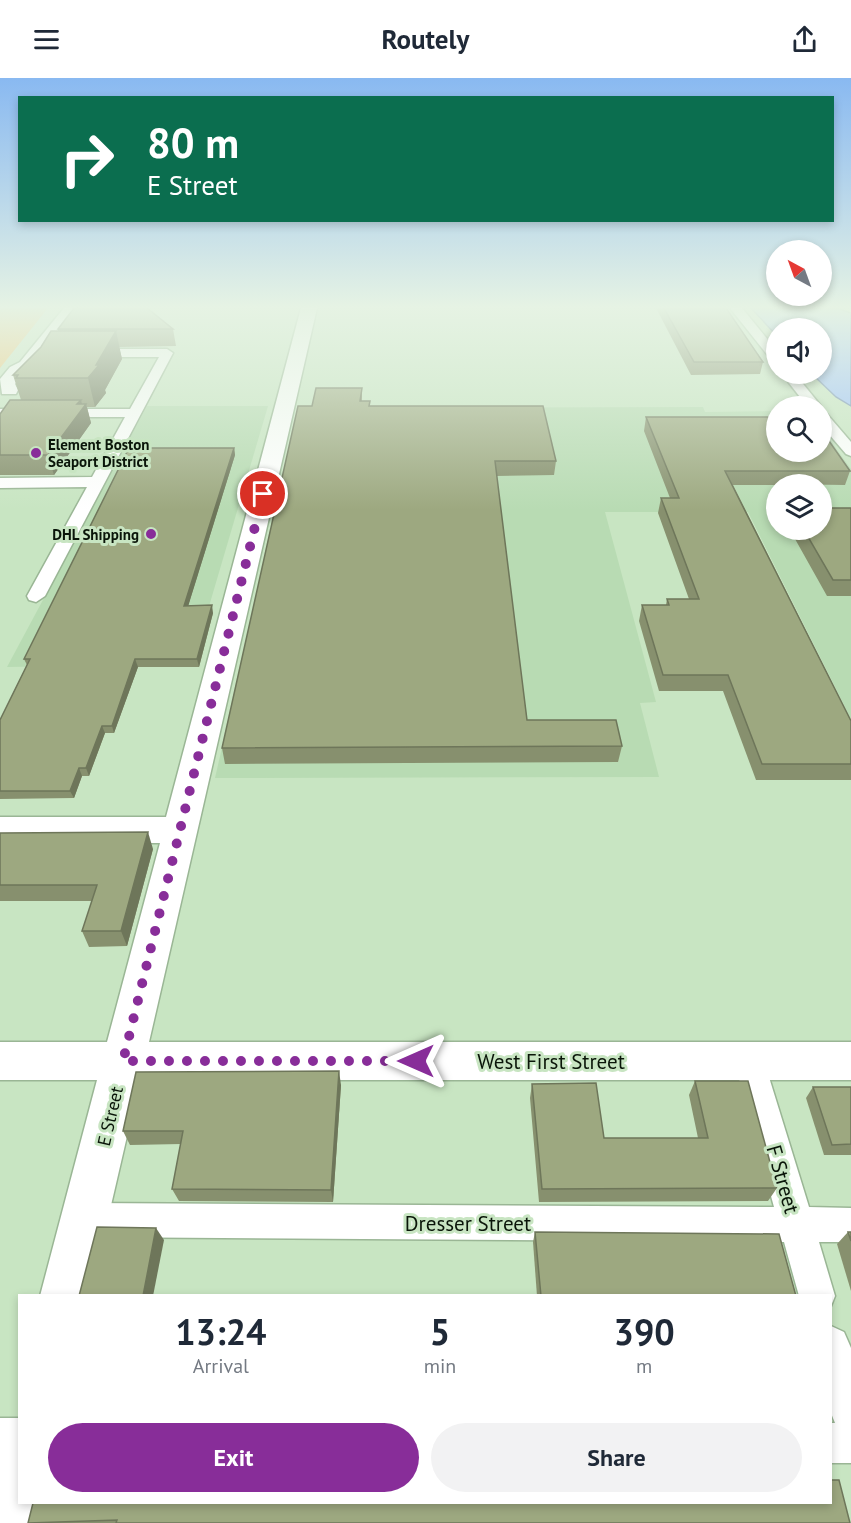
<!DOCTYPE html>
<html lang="en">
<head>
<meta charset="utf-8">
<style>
	body { margin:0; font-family:"PT Sans",sans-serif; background:#f2f2f3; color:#1f2937; height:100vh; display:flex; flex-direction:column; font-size:22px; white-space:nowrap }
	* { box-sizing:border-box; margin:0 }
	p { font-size:20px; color:#747a83 }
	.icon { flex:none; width:33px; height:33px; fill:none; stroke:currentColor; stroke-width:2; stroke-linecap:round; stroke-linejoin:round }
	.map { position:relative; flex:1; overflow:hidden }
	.details { position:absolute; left:18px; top:1216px; width:814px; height:210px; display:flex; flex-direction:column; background:#fff; border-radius:0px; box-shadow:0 3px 9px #0003 }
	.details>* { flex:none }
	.banner { position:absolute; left:18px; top:18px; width:816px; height:126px; border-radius:0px; box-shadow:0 3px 9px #0003; background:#0b6e4f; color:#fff; overflow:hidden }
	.needle { width:39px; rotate:319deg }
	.controls { position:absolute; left:766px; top:162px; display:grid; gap:12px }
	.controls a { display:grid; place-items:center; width:66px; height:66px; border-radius:50%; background:#fff; box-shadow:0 3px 9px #0003; font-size:30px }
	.pin { position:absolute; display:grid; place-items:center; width:51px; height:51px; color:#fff; margin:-26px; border:3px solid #fff; border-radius:50%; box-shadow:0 2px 6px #0007 }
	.me { position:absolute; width:66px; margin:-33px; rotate:270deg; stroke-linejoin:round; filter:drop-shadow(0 0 4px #0008) }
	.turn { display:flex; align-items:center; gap:21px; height:126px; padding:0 30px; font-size:27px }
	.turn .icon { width:78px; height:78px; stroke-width:2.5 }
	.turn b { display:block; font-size:42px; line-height:51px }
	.eta { display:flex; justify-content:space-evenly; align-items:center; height:102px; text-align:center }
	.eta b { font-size:36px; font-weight:700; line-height:42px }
	.primary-button { display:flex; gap:12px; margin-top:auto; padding:12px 30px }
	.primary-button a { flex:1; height:69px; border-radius:36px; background:#882d99; color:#fff; font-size:24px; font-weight:700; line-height:69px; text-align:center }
	.primary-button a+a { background:#f2f2f3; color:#1f2937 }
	header { display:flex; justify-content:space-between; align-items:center; height:78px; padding:0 30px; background:#fff; font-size:27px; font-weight:700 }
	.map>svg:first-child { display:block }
	.built { fill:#b8dbb3; fill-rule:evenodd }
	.green { fill:#f1c26d }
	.water { fill:#9bc0fe; stroke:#708db4; stroke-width:1.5 }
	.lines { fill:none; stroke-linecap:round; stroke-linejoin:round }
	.street-casing { stroke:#9ab695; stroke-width:3 }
	.secondary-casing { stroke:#9ab695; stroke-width:3 }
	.street { fill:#fff; fill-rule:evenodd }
	.secondary { fill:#fff; fill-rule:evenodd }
	.wall { fill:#87906e }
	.shaded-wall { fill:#6e765a }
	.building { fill:#9da880; stroke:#6e765a; stroke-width:1.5 }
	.route { stroke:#882d99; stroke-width:10; stroke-dasharray:0 18 }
	.poi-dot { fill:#882d99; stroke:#c8e5c2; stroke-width:2 }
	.labels { text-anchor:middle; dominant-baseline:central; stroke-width:6; stroke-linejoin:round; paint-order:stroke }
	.far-poi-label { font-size:15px; font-weight:bold; fill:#0a1509; stroke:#c8e5c2; text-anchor:start }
	.street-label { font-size:18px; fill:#0a1509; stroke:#c8e5c2 }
	.near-street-label { font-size:21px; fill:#0a1509; stroke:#c8e5c2 }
</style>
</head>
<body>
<header><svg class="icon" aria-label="menu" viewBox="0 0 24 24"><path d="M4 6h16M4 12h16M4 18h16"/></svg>Routely<svg class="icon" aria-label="share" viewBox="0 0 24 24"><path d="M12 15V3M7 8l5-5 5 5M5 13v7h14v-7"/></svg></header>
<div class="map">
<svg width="851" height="1445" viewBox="0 0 851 1445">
	<rect width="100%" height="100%" fill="#c8e5c2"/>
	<g class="built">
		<path d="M 147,328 L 268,328 L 192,586 L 7,589 Z"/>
		<path d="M 703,329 L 705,334 L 777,333 L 777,374 L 822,374 L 822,351 L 851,391 L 851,641 L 748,434 L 605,434 L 656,624 L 640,625 L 659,699 L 215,700 L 300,330 ZM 777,406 L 822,406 L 822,452 L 777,452 Z"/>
	</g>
	<path class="green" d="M 0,230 L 48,230 L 0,290 Z"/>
	<path class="water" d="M 751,230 L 837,230 L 851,235 L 851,328 L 836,319 L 812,296 L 822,296 L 822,250 L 777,250 L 777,258 Z"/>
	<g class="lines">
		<defs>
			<g id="street">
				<path d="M 730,230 L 742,230 L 777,273 L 777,285 L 773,284 Z"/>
				<path d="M 167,271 L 173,275 L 45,518 L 36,524 L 29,522 L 27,518 L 87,409 L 0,410 L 0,400 L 92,399 L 125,339 L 0,339 L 0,331 L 130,331 L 159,279 L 87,279 L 81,275 L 87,271 Z"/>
				<path d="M 782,296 L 795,296 L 821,328 L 807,328 Z"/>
				<path d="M 822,335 L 827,336 L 851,364 L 851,378 L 846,376 L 822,348 Z"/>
				<path d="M 749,969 L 760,973 L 764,983 L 809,1129 L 851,1130 L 851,1164 L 819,1164 L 835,1218 L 831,1228 L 831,1218 L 799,1218 L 784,1164 L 85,1159 L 73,1154 L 68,1142 L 73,1130 L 85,1125 L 774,1129 L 734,983 L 738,973 Z"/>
				<path d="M 831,1248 L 844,1254 L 851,1270 L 851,1385 L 831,1385 L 831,1345 L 835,1345 L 831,1335 Z"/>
				<rect x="0" y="1340" width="20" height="40"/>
			</g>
			<g id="secondary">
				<path d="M 64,230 L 80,230 L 32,292 L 22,297 L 15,306 L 18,312 L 16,316 L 2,316 L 0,301 L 10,289 L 20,284 Z"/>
				<path d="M 301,230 L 317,230 L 149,964 L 851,964 L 851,1002 L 140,1002 L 90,1218 L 40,1218 L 97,1002 L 0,1002 L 0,964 L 107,964 L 160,765 L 0,765 L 0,739 L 166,739 Z"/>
				<path d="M 20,1371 L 20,1425 L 42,1425 L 37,1445 L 0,1445 L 0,1379 Z"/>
			</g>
		</defs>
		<use href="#street" class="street-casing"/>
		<use href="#secondary" class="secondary-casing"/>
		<use href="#street" class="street"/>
		<use href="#secondary" class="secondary"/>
	</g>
	<g class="wall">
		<path d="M 656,230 L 726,230 L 763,284 L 760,296 L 691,297 Z"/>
		<path d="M 58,251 L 173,251 L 176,268 L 119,269 L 122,281 L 105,312 L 106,315 L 95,329 L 87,329 L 91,345 L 54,397 L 0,397 L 0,336 L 21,322 L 13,297 L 58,253 Z"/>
		<path d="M 362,310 L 362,323 L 370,323 L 370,328 L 556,383 L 554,397 L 496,398 L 527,642 L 622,668 L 618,684 L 225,686 L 222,670 L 312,328 Z"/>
		<path d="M 646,339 L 850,393 L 845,407 L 777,406 L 777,407 L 733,407 L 851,643 L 851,702 L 756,702 L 723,613 L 659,613 L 639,543 L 642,527 L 666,527 L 667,521 L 689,521 L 658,435 L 661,420 L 670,420 L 644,353 Z"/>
		<path d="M 234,370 L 235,377 L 188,528 L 213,535 L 199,589 L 138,589 L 114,655 L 105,655 L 89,698 L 82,698 L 74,720 L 0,721 L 0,642 L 27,587 L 24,581 Z"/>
		<path d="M 851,430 L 851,518 L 827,518 L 790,452 L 822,452 Z"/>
		<path d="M 0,755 L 153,771 L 127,868 L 89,869 L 82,853 L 92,823 L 0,823 Z"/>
		<path d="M 695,1003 L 777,1110 L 768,1123 L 539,1124 L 530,1020 L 532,1006 L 604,1060 L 698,1060 L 689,1017 Z"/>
		<path d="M 341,1007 L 333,1124 L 179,1123 L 172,1111 L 181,1066 L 130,1067 L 123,1053 Z"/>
		<path d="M 813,1009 L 851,1009 L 851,1077 L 824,1077 L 806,1020 Z"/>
		<path d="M 535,1154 L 796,1218 L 537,1218 L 533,1164 Z"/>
		<path d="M 848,1154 L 851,1154 L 851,1213 L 837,1166 Z"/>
		<path d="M 33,1425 L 850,1445 L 28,1445 Z"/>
	</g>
	<g class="shaded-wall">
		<path d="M 116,253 L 122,281 L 105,312 L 106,315 L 95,329 L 88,300 Z"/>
		<path d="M 81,322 L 83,330 L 86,326 L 91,345 L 54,397 L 48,377 Z"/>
		<path d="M 234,370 L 235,377 L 186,535 L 184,528 Z"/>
		<path d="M 212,527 L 213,535 L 199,589 L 197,581 Z"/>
		<path d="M 135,581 L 138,589 L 114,655 L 112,648 Z"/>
		<path d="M 102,648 L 105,655 L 89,698 L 86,690 Z"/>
		<path d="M 79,690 L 82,698 L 74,720 L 70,713 Z"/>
		<path d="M 148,754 L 153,771 L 127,868 L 121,853 Z"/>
		<path d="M 339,993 L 341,1007 L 333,1124 L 331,1112 Z"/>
		<path d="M 156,1150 L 164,1162 L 153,1218 L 143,1218 Z"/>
	</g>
	<g class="building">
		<path d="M 74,230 L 147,230 L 173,251 L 58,251 Z"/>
		<path d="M 664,230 L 726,230 L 763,284 L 694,284 Z"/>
		<path d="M 51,253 L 116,253 L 96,287 L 99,287 L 88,300 L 16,300 L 18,297 L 13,297 L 41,269 Z"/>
		<path d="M 316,310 L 362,310 L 360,323 L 370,323 L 369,328 L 543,328 L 556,383 L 495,383 L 527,642 L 616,642 L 622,668 L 222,670 L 298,328 L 312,328 Z"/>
		<path d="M 10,322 L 81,322 L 77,326 L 86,326 L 48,377 L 0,377 L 0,336 Z"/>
		<path d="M 646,339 L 777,339 L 777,374 L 822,374 L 822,353 L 850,393 L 725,393 L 851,643 L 851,686 L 762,686 L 728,597 L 663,597 L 642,527 L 669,527 L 667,521 L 699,521 L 661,420 L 679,420 Z"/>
		<path d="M 129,370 L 234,370 L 184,528 L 212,527 L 197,581 L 135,581 L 112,648 L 102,648 L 86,690 L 79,690 L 70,713 L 0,713 L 0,642 L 30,581 L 24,581 Z"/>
		<path d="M 822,430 L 851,430 L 851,502 L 833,502 L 804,452 L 822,452 Z"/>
		<path d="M 148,754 L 121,853 L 82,853 L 97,807 L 0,807 L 0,755 Z"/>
		<path d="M 339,993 L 331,1112 L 172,1111 L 183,1053 L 123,1053 L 136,994 Z"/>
		<path d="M 695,1003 L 748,1003 L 777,1110 L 542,1111 L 532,1006 L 596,1005 L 604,1060 L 708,1060 Z"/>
		<path d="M 813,1009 L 851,1009 L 851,1066 L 832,1067 Z"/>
		<path d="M 97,1149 L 156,1150 L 143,1218 L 79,1218 Z"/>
		<path d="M 535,1154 L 779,1156 L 796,1218 L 541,1218 Z"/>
		<path d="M 848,1154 L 851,1154 L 851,1163 Z"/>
		<path d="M 831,1402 L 839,1402 L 850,1445 L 116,1445 L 117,1442 L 28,1445 L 33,1425 L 831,1425 Z"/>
	</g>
	<linearGradient id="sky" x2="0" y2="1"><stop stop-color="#89b9f1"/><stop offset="0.53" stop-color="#e6f3e4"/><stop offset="1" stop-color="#e6f3e4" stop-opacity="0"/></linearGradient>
	<rect width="851" height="432" fill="url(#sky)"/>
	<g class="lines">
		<path class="route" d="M 263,416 L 123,983 L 416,983"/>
	</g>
	<g class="poi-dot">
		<circle cx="36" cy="375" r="6"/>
		<circle cx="151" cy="456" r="6"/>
	</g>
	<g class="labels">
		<g class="far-poi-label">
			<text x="48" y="366">Element Boston<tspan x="48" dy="17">Seaport District</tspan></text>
			<text x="139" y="456" text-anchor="end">DHL Shipping</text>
		</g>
		<g class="street-label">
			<text transform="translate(110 1038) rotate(-77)">E Street</text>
		</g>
		<g class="near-street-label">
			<text x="551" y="983">West First Street</text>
			<text transform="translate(783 1101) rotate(74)">F Street</text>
			<text x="468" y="1145">Dresser Street</text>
		</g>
	</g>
</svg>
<div class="controls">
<a><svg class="needle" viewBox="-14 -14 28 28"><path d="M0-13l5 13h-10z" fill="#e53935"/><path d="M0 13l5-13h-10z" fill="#747a83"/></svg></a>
<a><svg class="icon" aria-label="sound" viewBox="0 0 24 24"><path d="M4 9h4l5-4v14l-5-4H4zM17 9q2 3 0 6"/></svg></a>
<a><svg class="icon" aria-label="search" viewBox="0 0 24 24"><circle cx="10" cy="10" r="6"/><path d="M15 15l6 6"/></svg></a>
<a><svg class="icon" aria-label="layers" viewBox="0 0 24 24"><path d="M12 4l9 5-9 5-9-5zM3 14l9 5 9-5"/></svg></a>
</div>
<div class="pin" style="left:263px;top:416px;background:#d93025"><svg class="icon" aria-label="arrive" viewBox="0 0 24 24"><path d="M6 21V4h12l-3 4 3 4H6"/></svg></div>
<svg class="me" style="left:416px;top:983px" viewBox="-20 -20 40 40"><path d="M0-17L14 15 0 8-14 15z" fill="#882d99" stroke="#fff" stroke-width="4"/></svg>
<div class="banner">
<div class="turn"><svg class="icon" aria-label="right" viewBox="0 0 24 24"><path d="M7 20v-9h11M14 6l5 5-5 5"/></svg><div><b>80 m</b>E Street</div></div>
</div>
<section class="details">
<div class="eta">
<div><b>13:24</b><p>Arrival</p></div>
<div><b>5</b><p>min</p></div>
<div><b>390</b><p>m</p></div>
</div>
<div class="primary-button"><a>Exit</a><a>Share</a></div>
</section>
</div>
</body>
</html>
